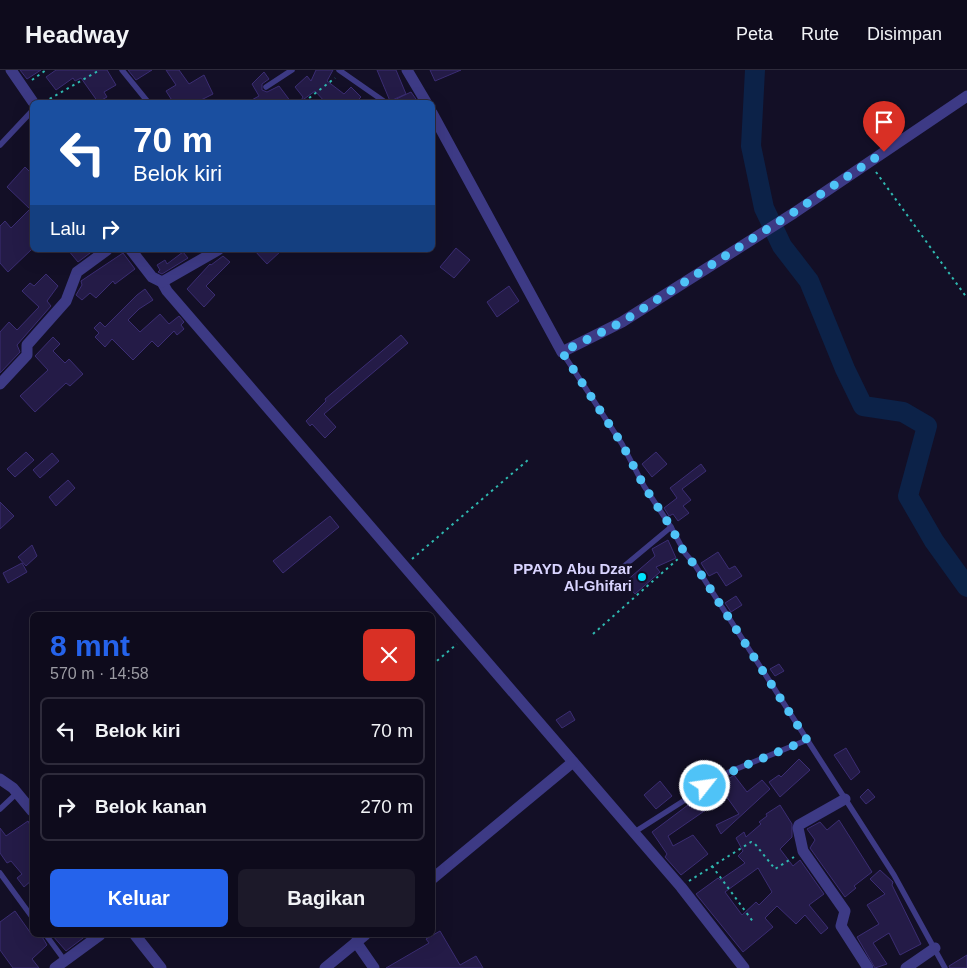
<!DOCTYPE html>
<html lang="id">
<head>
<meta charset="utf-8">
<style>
	body { margin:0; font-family:Arial,sans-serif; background:#1c1929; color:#f1f3f6; height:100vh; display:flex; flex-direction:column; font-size:19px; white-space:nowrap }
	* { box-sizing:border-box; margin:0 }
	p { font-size:16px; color:#9b9ba3 }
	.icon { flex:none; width:28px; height:28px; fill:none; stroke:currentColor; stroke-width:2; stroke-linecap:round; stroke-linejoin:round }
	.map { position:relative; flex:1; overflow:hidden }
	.panel { position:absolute; left:30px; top:542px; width:405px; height:325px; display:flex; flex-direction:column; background:#0e0b1c; border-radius:8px; box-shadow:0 5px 20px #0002,0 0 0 1px #2e2b3b }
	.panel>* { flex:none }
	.banner { position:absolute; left:30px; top:30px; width:405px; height:152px; border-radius:8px; box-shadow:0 5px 20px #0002,0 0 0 1px #2e2b3b; background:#1a4fa0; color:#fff; overflow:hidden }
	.pin { position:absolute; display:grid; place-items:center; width:42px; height:42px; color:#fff; margin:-51px -21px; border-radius:50% 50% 50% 0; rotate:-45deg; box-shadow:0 0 5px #0007 }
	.pin .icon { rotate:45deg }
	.me { position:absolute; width:55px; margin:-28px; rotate:60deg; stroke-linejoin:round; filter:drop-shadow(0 0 4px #0008) }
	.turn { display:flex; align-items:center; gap:18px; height:105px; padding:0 20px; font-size:22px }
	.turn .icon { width:65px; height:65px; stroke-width:2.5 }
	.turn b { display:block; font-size:35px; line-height:42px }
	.then { display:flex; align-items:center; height:48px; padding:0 20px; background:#0003; gap:10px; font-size:19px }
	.round { display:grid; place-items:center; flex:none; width:52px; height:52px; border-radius:8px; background:#1c1929 }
	.summary { display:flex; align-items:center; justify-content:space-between; height:85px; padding:0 20px }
	h1 { font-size:30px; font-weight:700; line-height:38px; color:#2563eb }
	.cta { display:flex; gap:10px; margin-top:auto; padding:10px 20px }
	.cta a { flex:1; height:58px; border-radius:8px; background:#2563eb; color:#fff; font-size:20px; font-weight:700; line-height:58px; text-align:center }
	.cta a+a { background:#1c1929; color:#f1f3f6 }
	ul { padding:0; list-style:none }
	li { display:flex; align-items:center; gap:15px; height:68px; margin:0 10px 8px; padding:0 10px; border:2px solid #2e2b3b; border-radius:8px }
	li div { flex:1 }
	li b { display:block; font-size:19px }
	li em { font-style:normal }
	header { display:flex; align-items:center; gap:30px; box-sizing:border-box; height:70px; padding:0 25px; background:#0e0b1c; border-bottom:1px solid #2e2b3b }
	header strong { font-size:24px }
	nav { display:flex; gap:28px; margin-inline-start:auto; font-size:18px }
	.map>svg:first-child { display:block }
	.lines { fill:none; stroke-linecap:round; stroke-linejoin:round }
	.river { stroke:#0c2248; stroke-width:20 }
	.building { fill:#241b47; stroke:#3b2d73; fill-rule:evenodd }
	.path { stroke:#2fb8b0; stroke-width:2; stroke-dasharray:2.5 4; stroke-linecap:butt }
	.lane { stroke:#3d3a85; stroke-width:5.5 }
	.street { stroke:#3d3a85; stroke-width:11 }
	.route { stroke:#4fc3f7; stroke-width:9; stroke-dasharray:0 16.2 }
	.poi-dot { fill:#00e5ff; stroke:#130f26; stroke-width:2 }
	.labels { text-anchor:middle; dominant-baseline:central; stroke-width:5; stroke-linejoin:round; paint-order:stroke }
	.poi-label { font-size:15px; font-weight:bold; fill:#d9d4ff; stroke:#130f26; text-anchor:end }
</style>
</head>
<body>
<header>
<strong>Headway</strong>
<nav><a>Peta</a><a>Rute</a><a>Disimpan</a></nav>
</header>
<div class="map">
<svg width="967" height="898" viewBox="0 0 967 898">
	<rect width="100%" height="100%" fill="#130f26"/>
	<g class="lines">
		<path class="river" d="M 755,0 L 751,76 L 764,138 L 782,176 L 809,211 L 845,299 L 863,336 L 903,342 L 927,356 L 908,426 L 934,471 L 967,517"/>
	</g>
	<g class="building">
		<path d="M 20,0 L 41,0 L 27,9 Z"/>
		<path d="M 56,0 L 107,0 L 116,15 L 104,22 L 107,27 L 98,32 L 81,8 L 75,11 L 73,8 L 56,20 L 46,7 Z"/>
		<path d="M 128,0 L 152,0 L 136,10 Z"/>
		<path d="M 166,0 L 179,0 L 189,14 L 204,5 L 213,24 L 197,32 L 173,32 L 166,21 L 176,15 Z"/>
		<path d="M 316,0 L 333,0 L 327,11 L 344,24 L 351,17 L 361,27 L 356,32 L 325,32 L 315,21 L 300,32 L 303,27 L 295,17 L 307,6 L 311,11 Z"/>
		<path d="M 377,0 L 396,0 L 406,24 L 390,31 Z"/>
		<path d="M 430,0 L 461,0 L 435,11 Z"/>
		<path d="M 264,2 L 269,9 L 262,14 L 262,20 L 267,22 L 279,16 L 291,32 L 248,32 L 259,26 L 252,14 Z"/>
		<path d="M 411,22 L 418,32 L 390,32 Z"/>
		<path d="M 25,97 L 32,104 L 32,179 L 8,202 L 0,193 L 0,156 L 5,151 L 11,158 L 30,139 L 7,117 Z"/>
		<path d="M 456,178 L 470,190 L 454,208 L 440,197 Z"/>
		<path d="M 68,180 L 94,180 L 78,192 Z"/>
		<path d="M 254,180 L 282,180 L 267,194 Z"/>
		<path d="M 183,182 L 188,188 L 162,204 L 158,202 L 160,200 L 157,195 L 165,190 L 167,194 Z"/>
		<path d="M 123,183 L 135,199 L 115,214 L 113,211 L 96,228 L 90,223 L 82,230 L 76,225 L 82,215 L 81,211 Z"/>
		<path d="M 223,186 L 230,192 L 206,216 L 215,225 L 204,237 L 187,219 L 210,194 L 211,195 Z"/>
		<path d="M 46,204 L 58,216 L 47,231 L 51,236 L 17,275 L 20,282 L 0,303 L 0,262 L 9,252 L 17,260 L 39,237 L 22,221 L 30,213 L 34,216 Z"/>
		<path d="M 509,216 L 519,231 L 497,247 L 487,232 Z"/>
		<path d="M 145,219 L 153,230 L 139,239 L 128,250 L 140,262 L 160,244 L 169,254 L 179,246 L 184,252 L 181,255 L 184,259 L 177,265 L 174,261 L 158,277 L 152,271 L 133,290 L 112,269 L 105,277 L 95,267 L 99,263 L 94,258 L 100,252 L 105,257 L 137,225 Z"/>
		<path d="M 401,265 L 408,273 L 324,344 L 336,357 L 325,368 L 312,354 L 310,356 L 306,351 L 326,331 L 325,329 Z"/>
		<path d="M 53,267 L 60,274 L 53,281 L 65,293 L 69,289 L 83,304 L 70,316 L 66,313 L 35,342 L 20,326 L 48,300 L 35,286 Z"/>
		<path d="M 26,382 L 34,390 L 15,407 L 7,399 Z"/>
		<path d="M 656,382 L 667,394 L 652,407 L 642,394 Z"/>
		<path d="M 52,383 L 59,391 L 40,408 L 33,400 Z"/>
		<path d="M 701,394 L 706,401 L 682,419 L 691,430 L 683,436 L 689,443 L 678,451 L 673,444 L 669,446 L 664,438 L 677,428 L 670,418 Z"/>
		<path d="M 68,410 L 75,418 L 56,436 L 49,427 Z"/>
		<path d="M 0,432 L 14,446 L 0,459 Z"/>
		<path d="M 330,446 L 339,457 L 283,503 L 273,491 Z"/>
		<path d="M 668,470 L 676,488 L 656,497 L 660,502 L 635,524 L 625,512 L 655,486 L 652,479 Z"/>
		<path d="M 32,475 L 37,486 L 26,496 L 18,487 Z"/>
		<path d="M 718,482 L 729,499 L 735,496 L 742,506 L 726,516 L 717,502 L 709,506 L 701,493 Z"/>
		<path d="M 22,493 L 27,502 L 8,513 L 3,503 Z"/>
		<path d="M 736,526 L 742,535 L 731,542 L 725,533 Z"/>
		<path d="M 779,594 L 784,601 L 775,606 L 770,599 Z"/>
		<path d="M 570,641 L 575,650 L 562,658 L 556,650 Z"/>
		<path d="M 846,678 L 860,702 L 851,710 L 834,685 Z"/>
		<path d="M 799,689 L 810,700 L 780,727 L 769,712 L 779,705 L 781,707 Z"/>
		<path d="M 734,705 L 747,722 L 762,710 L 770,719 L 721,764 L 716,755 L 739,744 L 726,726 L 668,766 L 673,776 L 693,765 L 708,784 L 681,805 L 665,787 L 667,784 L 652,762 L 688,735 L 690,737 Z"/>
		<path d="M 660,711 L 672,726 L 656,739 L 644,725 Z"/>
		<path d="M 868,719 L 875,727 L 866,734 L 860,727 Z"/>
		<path d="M 780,735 L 792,754 L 792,767 L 780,779 L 793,796 L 800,790 L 824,824 L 809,835 L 828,858 L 821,864 L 805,845 L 796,854 L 777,836 L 765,848 L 773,857 L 743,882 L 696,824 L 718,808 L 720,810 L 745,793 L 738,786 L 743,781 L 736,768 L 744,762 L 746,767 L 761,754 L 759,752 L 767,746 L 766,744 ZM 758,798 L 772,822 L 759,835 L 756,832 L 742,845 L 725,822 Z"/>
		<path d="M 839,750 L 872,802 L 854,816 L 856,818 L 845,827 L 810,778 L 815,770 L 807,759 L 820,752 L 827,760 Z"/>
		<path d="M 28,751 L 32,759 L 32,810 L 24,817 L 17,808 L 22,804 L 11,791 L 7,793 L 0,783 L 0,758 L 6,766 Z"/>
		<path d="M 880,800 L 893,812 L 892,815 L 921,874 L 900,885 L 889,863 L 873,873 L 887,894 L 875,898 L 857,867 L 879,854 L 867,835 L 885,824 L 870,809 Z"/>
		<path d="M 15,841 L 32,865 L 41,865 L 47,875 L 32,889 L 39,898 L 13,898 L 0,880 L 0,852 Z"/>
		<path d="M 440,861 L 460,895 L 476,886 L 483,898 L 386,898 L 429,873 L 426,869 Z"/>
		<path d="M 52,865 L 87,865 L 66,881 Z"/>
		<path d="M 967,885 L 967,898 L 950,898 L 949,896 Z"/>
	</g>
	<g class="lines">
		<g class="path">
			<path d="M 32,10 L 46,0"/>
			<path d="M 44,32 L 100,0"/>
			<path d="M 304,32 L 335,8"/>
			<path d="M 876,102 L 967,228"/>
			<path d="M 412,489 L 528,390"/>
			<path d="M 593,564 L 679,488"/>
			<path d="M 432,595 L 457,574"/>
			<path d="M 712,796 L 754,853"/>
			<path d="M 689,811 L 751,772 L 755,774 L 775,799 L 794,787"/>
		</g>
		<g class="lane">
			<path d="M 122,0 L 148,32"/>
			<path d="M 339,0 L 385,32"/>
			<path d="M 266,17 L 292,0"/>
			<path d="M 0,75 L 32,41"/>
			<path d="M 562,282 L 622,374 L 644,416 L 671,457 L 685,483 L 695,495 L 894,805 L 945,898"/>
			<path d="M 623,497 L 671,457"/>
			<path d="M 0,739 L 17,723"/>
			<path d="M 633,763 L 729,702 L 807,670"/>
			<path d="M 0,803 L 32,847"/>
			<path d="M 46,865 L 65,891"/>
		</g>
		<g class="street">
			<path d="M 11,0 L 33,32"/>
			<path d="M 407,0 L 426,32"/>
			<path d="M 432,43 L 562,282 L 622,252 L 794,143 L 967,26"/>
			<path d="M 131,180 L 152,207 L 162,212 L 167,221 L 681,817 L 744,898"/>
			<path d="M 162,212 L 218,180"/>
			<path d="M 0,314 L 27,285 L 27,275 L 66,231 L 77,202 L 107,180"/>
			<path d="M 0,709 L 13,718 L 32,741"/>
			<path d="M 845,729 L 799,755 L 798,758 L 803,781 L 845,841 L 841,856 L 868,898"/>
			<path d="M 432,809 L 573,692"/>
			<path d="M 135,865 L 161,898"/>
			<path d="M 356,872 L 374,898"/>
			<path d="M 55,898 L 100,865"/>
			<path d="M 325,898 L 365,865"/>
			<path d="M 906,898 L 935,878"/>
		</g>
	</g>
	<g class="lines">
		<path class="route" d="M 705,716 L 739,698 L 807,670 L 695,495 L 685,484 L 671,457 L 644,416 L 622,374 L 562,282 L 622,252 L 794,142 L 884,82"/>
	</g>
	<circle class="poi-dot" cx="642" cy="507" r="5"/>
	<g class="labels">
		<g class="poi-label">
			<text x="632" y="498">PPAYD Abu Dzar<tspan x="632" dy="17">Al-Ghifari</tspan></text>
		</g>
	</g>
</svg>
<div class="pin" style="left:884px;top:82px;background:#d93025"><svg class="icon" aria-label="arrive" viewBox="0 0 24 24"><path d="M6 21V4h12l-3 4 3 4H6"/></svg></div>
<svg class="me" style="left:705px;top:716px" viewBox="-20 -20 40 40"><circle r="17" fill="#4fc3f7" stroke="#fff" stroke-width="3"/><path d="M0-11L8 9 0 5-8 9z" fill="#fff"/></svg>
<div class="banner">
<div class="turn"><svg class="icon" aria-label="left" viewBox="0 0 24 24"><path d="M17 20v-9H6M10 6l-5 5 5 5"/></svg><div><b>70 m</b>Belok kiri</div></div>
<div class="then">Lalu<svg class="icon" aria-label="right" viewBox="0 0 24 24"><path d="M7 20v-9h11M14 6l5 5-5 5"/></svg></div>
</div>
<section class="panel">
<div class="summary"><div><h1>8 mnt</h1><p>570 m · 14:58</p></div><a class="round" style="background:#d93025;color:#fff"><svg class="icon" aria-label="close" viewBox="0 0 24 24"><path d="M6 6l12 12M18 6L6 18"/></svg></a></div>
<ul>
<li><svg class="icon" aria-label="left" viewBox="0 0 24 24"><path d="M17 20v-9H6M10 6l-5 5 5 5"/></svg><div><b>Belok kiri</b></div><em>70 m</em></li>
<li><svg class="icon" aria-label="right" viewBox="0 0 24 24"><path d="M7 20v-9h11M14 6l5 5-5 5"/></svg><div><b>Belok kanan</b></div><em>270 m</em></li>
</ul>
<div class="cta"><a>Keluar</a><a>Bagikan</a></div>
</section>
</div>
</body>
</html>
